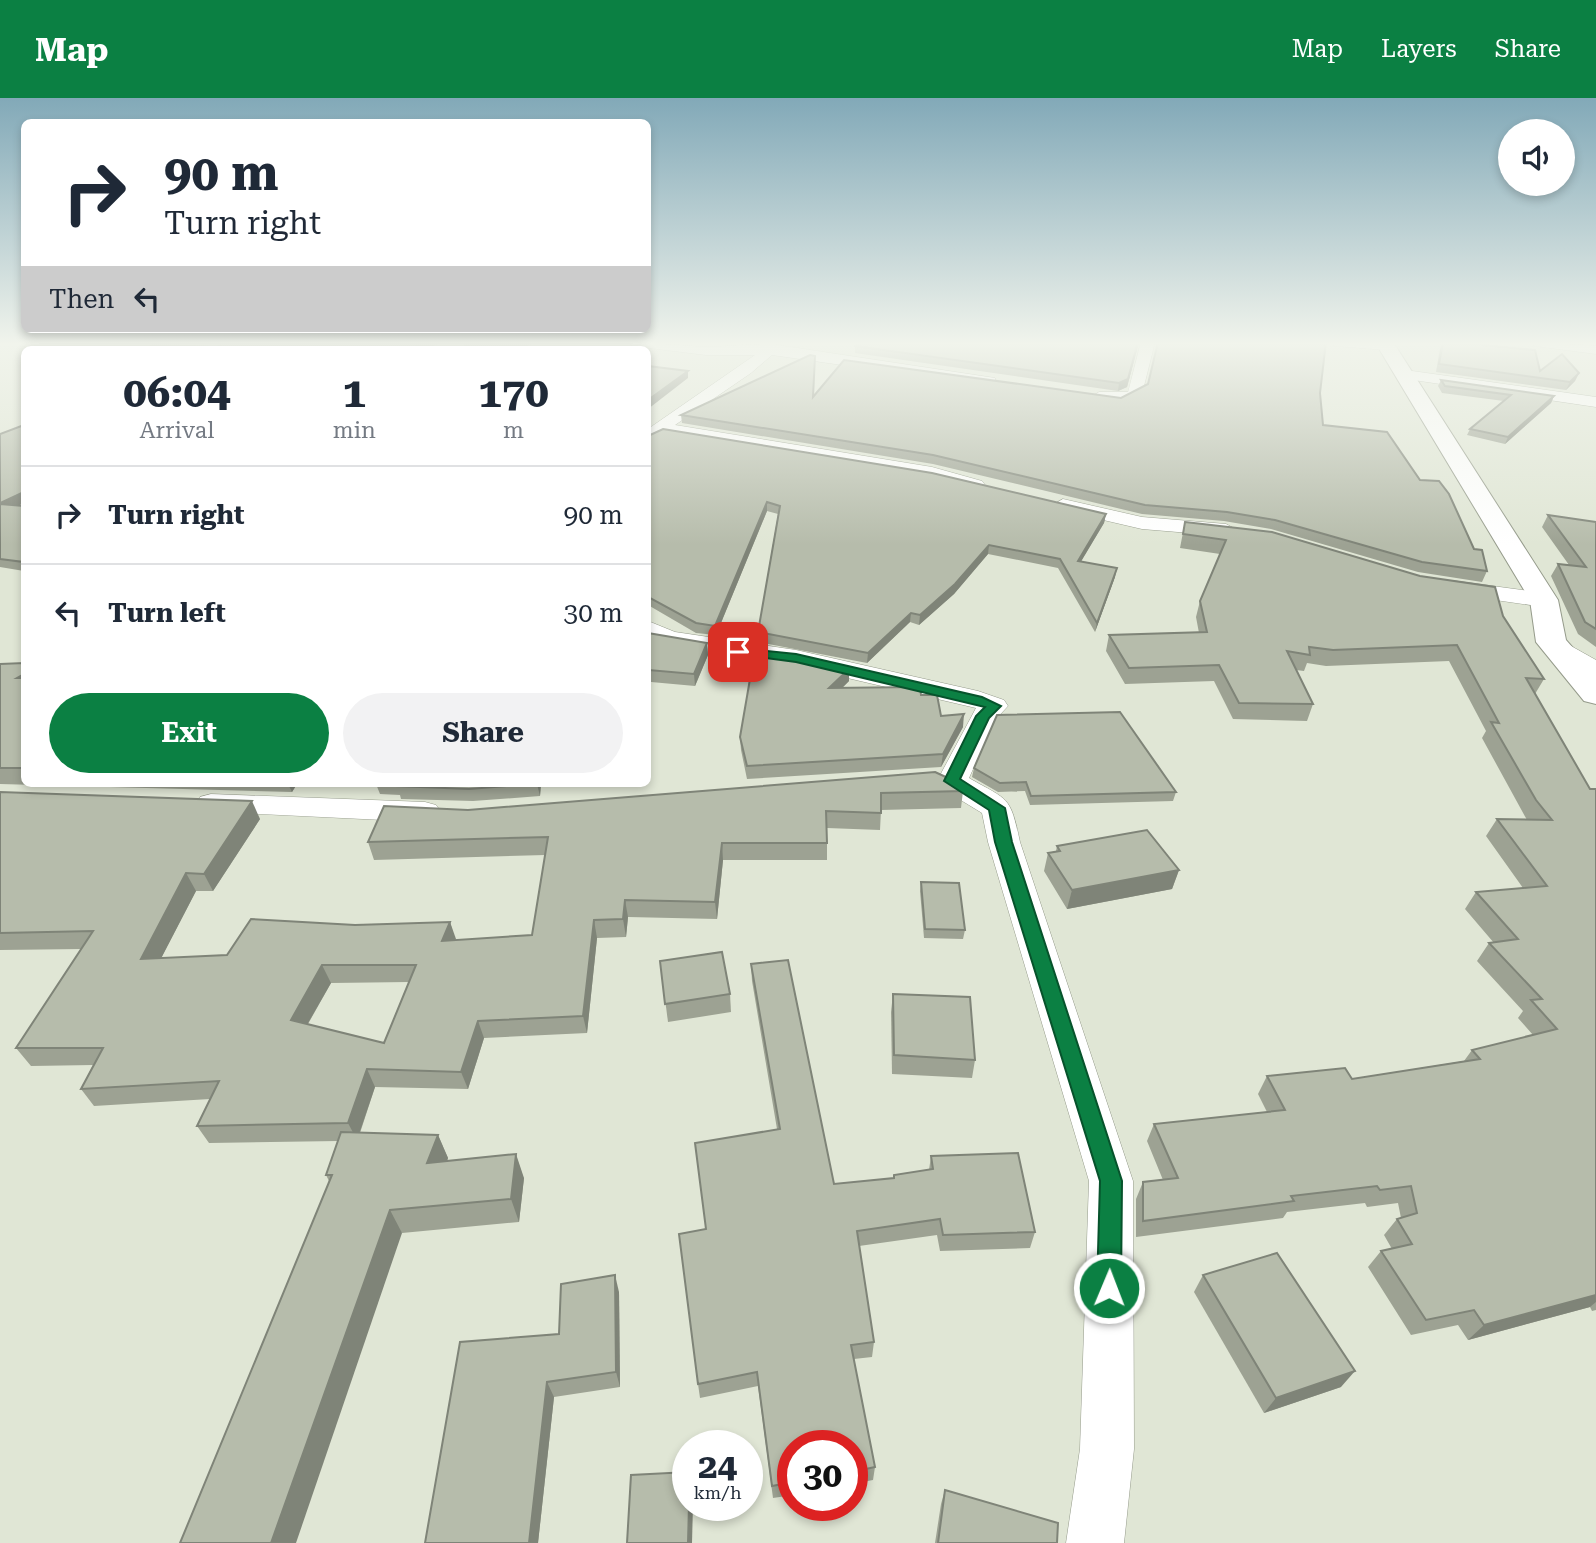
<!DOCTYPE html>
<html lang="en">
<head>
<meta charset="utf-8">
<style>
	body { margin:0; font-family:"Roboto Serif",serif; background:#f2f2f3; color:#1f2937; height:100vh; display:flex; flex-direction:column; font-size:26px; white-space:nowrap }
	* { box-sizing:border-box; margin:0 }
	p { font-size:23px; color:#747a83 }
	.icon { flex:none; width:38px; height:38px; fill:none; stroke:currentColor; stroke-width:2; stroke-linecap:round; stroke-linejoin:round }
	.map { position:relative; flex:1; overflow:hidden }
	.details { position:absolute; left:21px; top:248px; width:630px; height:441px; display:flex; flex-direction:column; background:#fff; border-radius:10px; box-shadow:0 4px 10px #0003 }
	.details>* { flex:none }
	.banner { position:absolute; left:21px; top:21px; width:630px; height:214px; border-radius:10px; box-shadow:0 4px 10px #0003; background:#fff; color:#1f2937; overflow:hidden }
	.tools { position:absolute; left:1498px; top:21px; display:grid; gap:14px }
	.tools a { display:grid; place-items:center; width:77px; height:77px; border-radius:50%; background:#fff; box-shadow:0 4px 10px #0003; font-size:35px }
	.speed { position:absolute; left:672px; top:1332px; display:flex; gap:14px; font-size:35px; font-weight:700; text-align:center }
	.speed>* { display:grid; place-content:center; width:91px; height:91px; border-radius:50%; background:#fff; box-shadow:0 4px 10px #0003; line-height:1 }
	.speed small { font-size:18px; font-weight:400 }
	.speed .limit { border:10px solid #d22; background:#fff; color:#111 }
	.pin { position:absolute; display:grid; place-items:center; width:60px; height:60px; color:#fff; margin:-30px; border-radius:14px; box-shadow:0 4px 10px #0006 }
	.me { position:absolute; width:77px; margin:-38px; rotate:1deg; stroke-linejoin:round; filter:drop-shadow(0 0 5px #0008) }
	.turn { display:flex; align-items:center; gap:24px; height:147px; padding:0 28px; font-size:32px }
	.turn .icon { width:91px; height:91px; stroke-width:2.5 }
	.turn b { display:block; font-size:49px; line-height:60px }
	.then { display:flex; align-items:center; height:66px; padding:0 28px; background:#0003; gap:14px; font-size:26px }
	.eta { display:flex; justify-content:space-evenly; align-items:center; height:119px; text-align:center }
	.eta b { font-size:42px; font-weight:700; line-height:49px }
	.action { display:flex; gap:14px; margin-top:auto; padding:14px 28px }
	.action a { flex:1; height:80px; border-radius:42px; background:#0b8043; color:#fff; font-size:28px; font-weight:700; line-height:80px; text-align:center }
	.action a+a { background:#f2f2f3; color:#1f2937 }
	ul { padding:0; list-style:none }
	li { display:flex; align-items:center; gap:21px; height:98px; padding:0 28px; border-top:2px solid #e0e1e3 }
	li div { flex:1 }
	li b { display:block; font-size:26px }
	li em { font-style:normal }
	header { display:flex; align-items:center; gap:42px; box-sizing:border-box; height:98px; padding:0 35px; background:#0b8043; color:#fff }
	header strong { font-size:33px }
	nav { display:flex; gap:38px; margin-inline-start:auto; font-size:24px }
	.map>svg:first-child { display:block }
	.lines { fill:none; stroke-linecap:round; stroke-linejoin:round }
	.minor-casing { stroke:#959b8b; stroke-width:1 }
	.tertiary-casing { stroke:#959b8b; stroke-width:2 }
	.minor { fill:#fff; fill-rule:evenodd }
	.tertiary { fill:#fff; fill-rule:evenodd }
	.wall { fill:#9da293; fill-rule:evenodd }
	.shaded-wall { fill:#7f8478 }
	.building { fill:#b6bcab; stroke:#7f8478; stroke-width:2; fill-rule:evenodd }
	.route { fill:#0b8043; stroke:#07532c; stroke-width:2 }
</style>
</head>
<body>
<header>
<strong>Map</strong>
<nav><a>Map</a><a>Layers</a><a>Share</a></nav>
</header>
<div class="map">
<svg width="1596" height="1445" viewBox="0 0 1596 1445">
	<rect width="100%" height="100%" fill="#e0e6d5"/>
	<g class="lines">
		<defs>
			<g id="minor">
				<path d="M 626,244 L 706,249 L 771,246 L 995,280 L 995,286 L 989,288 L 772,257 L 751,275 L 675,327 L 932,369 L 982,383 L 985,387 L 975,393 L 930,380 L 663,336 L 648,344 L 648,331 L 755,257 L 706,257 L 633,248 Z"/>
				<path d="M 1141,244 L 1155,244 L 1141,300 L 1120,306 L 1093,302 L 1091,299 L 1099,294 L 1128,294 Z"/>
				<path d="M 1328,244 L 1389,244 L 1394,248 L 1387,252 L 1335,248 Z"/>
				<path d="M 1528,244 L 1596,248 L 1596,256 L 1535,248 Z"/>
				<path d="M 1405,272 L 1596,299 L 1596,309 L 1400,280 L 1400,274 Z"/>
				<path d="M 1063,401 L 1142,419 L 1226,426 L 1237,432 L 1226,438 L 1142,431 L 1056,411 L 1053,407 Z"/>
				<path d="M 1455,483 L 1544,495 L 1552,497 L 1556,502 L 1552,507 L 1544,509 L 1447,495 L 1443,490 L 1447,485 Z"/>
				<path d="M 648,523 L 675,534 L 796,552 L 978,593 L 1004,602 L 1008,608 L 995,622 L 969,680 C 1009,703 1010,697 1020,744 L 1133,1083 L 1134,1351 L 1124,1445 L 1066,1445 L 1080,1351 L 1089,1083 L 988,744 L 982,715 L 941,690 L 937,683 L 976,610 L 796,568 L 659,546 L 648,540 Z"/>
				<path d="M 1555,539 L 1596,562 L 1596,582 L 1587,580 L 1546,552 L 1542,547 L 1546,542 Z"/>
				<path d="M 211,696 L 425,704 L 436,707 L 441,714 L 436,721 L 425,724 L 200,713 L 196,706 L 200,699 Z"/>
			</g>
			<path id="tertiary" d="M 1375,244 L 1393,244 L 1558,502 L 1566,542 L 1596,576 L 1596,606 L 1584,603 L 1536,544 L 1530,502 Z"/>
		</defs>
		<use href="#minor" class="minor-casing"/>
		<use href="#tertiary" class="tertiary-casing"/>
		<use href="#minor" class="minor"/>
		<use href="#tertiary" class="tertiary"/>
	</g>
	<g class="wall">
		<path d="M 462,244 L 538,244 L 515,252 L 467,252 Z"/>
		<path d="M 1139,244 L 1127,289 L 1118,293 L 855,255 L 855,248 Z"/>
		<path d="M 1441,244 L 1482,244 L 1483,247 L 1540,273 L 1579,275 L 1575,283 L 1566,292 L 1436,274 Z"/>
		<path d="M 1441,282 L 1554,298 L 1551,305 L 1505,346 L 1467,337 L 1470,331 L 1504,303 L 1442,295 L 1438,288 Z"/>
		<path d="M 1320,295 L 1323,327 L 1420,382 L 1474,451 L 1487,473 L 1482,484 L 1418,474 L 1271,431 L 1224,423 L 1142,416 L 933,366 L 682,325 L 681,317 L 1121,300 Z"/>
		<path d="M 0,336 L 20,407 L 24,408 L 24,473 L 0,469 Z"/>
		<path d="M 648,338 L 1106,416 L 1104,425 L 1081,463 L 1115,479 L 1095,534 L 1058,470 L 988,456 L 954,496 L 919,527 L 910,524 L 867,565 L 758,544 L 758,534 L 778,416 L 767,413 L 716,537 L 696,535 L 648,507 Z"/>
		<path d="M 1548,417 L 1596,424 L 1596,549 L 1578,536 L 1551,478 L 1558,466 L 1569,467 L 1542,429 Z"/>
		<path d="M 1185,424 L 1503,518 L 1544,581 L 1535,596 L 1590,691 L 1596,691 L 1596,1212 L 1592,1213 L 1590,1209 L 1468,1242 L 1458,1227 L 1411,1237 L 1368,1169 L 1381,1153 L 1392,1151 L 1384,1137 L 1397,1121 L 1401,1120 L 1398,1105 L 1367,1109 L 1365,1105 L 1287,1114 L 1283,1120 L 1136,1139 L 1136,1101 L 1143,1084 L 1163,1082 L 1147,1043 L 1154,1026 L 1267,1014 L 1258,996 L 1267,978 L 1352,981 L 1464,963 L 1472,952 L 1533,937 L 1518,920 L 1523,913 L 1477,863 L 1489,845 L 1494,845 L 1465,811 L 1476,794 L 1523,790 L 1486,738 L 1497,721 L 1527,722 L 1482,640 L 1486,633 L 1449,563 L 1326,568 L 1307,565 L 1304,573 L 1296,572 L 1313,606 L 1307,623 L 1233,621 L 1214,583 L 1125,586 L 1106,553 L 1109,537 L 1199,535 L 1196,519 L 1200,503 L 1220,456 L 1180,450 Z"/>
		<path d="M 648,535 L 707,545 L 708,557 L 695,588 L 651,584 L 648,589 Z"/>
		<path d="M 24,565 L 24,686 L 297,686 L 292,694 L 0,686 L 0,566 Z"/>
		<path d="M 849,571 L 849,583 L 842,590 L 921,597 L 941,618 L 963,629 L 941,669 L 747,681 L 741,652 L 740,639 Z"/>
		<path d="M 974,670 L 1176,694 L 1173,703 L 1030,707 L 1025,693 L 998,694 L 972,679 Z"/>
		<path d="M 935,674 L 963,693 L 961,710 L 881,712 L 880,732 L 827,730 L 827,762 L 723,762 L 717,821 L 628,819 L 626,839 L 597,840 L 587,935 L 484,940 L 468,991 L 375,989 L 360,1035 L 438,1037 L 448,1060 L 447,1063 L 524,1080 L 519,1124 L 402,1135 L 329,1083 L 326,1077 L 338,1043 L 209,1045 L 197,1028 L 210,1001 L 94,1008 L 81,991 L 93,967 L 31,968 L 16,950 L 82,851 L 0,852 L 0,694 L 260,721 L 213,793 L 196,793 L 161,860 L 227,857 L 355,827 L 450,824 L 455,842 L 532,837 L 545,757 L 374,762 L 368,744 L 468,712 ZM 409,884 L 384,945 L 308,926 L 331,885 Z"/>
		<path d="M 376,686 L 541,686 L 540,698 L 473,703 L 401,701 L 400,697 L 380,696 Z"/>
		<path d="M 1057,748 L 1179,772 L 1172,791 L 1067,811 L 1044,773 L 1048,755 L 1056,753 Z"/>
		<path d="M 921,784 L 965,832 L 963,841 L 924,840 L 920,793 Z"/>
		<path d="M 660,863 L 730,896 L 731,914 L 668,924 Z"/>
		<path d="M 751,866 L 834,1086 L 894,1080 L 929,1072 L 931,1058 L 1035,1134 L 1030,1150 L 940,1153 L 937,1137 L 859,1148 L 874,1244 L 872,1259 L 854,1261 L 875,1369 L 873,1382 L 852,1386 L 852,1348 L 793,1348 L 793,1397 L 773,1400 L 758,1288 L 700,1300 L 698,1286 L 706,1131 L 777,1031 L 752,883 Z"/>
		<path d="M 893,896 L 975,962 L 972,980 L 892,976 L 891,914 Z"/>
		<path d="M 1203,1177 L 1341,1289 L 1264,1315 L 1194,1194 Z"/>
		<path d="M 619,1194 L 620,1289 L 554,1299 L 538,1445 L 425,1445 L 559,1236 Z"/>
		<path d="M 945,1392 L 1057,1445 L 935,1445 L 941,1406 Z"/>
	</g>
	<g class="shaded-wall">
		<path d="M 425,244 L 441,244 L 425,252 L 409,252 Z"/>
		<path d="M 515,244 L 538,244 L 515,252 L 491,252 Z"/>
		<path d="M 1139,244 L 1127,289 L 1118,293 L 1119,285 Z"/>
		<path d="M 688,273 L 688,280 L 648,311 L 648,302 Z"/>
		<path d="M 1579,275 L 1575,283 L 1566,292 L 1570,284 Z"/>
		<path d="M 1554,298 L 1551,305 L 1505,346 L 1508,339 Z"/>
		<path d="M 24,394 L 24,405 L 3,415 L 0,410 L 0,405 Z"/>
		<path d="M 767,404 L 767,413 L 716,537 L 715,528 Z"/>
		<path d="M 1106,416 L 1104,425 L 1076,472 L 1078,463 Z"/>
		<path d="M 989,447 L 988,456 L 954,496 L 919,527 L 920,517 Z"/>
		<path d="M 1117,470 L 1115,479 L 1095,534 L 1097,525 Z"/>
		<path d="M 911,515 L 910,524 L 867,565 L 868,555 Z"/>
		<path d="M 707,545 L 708,557 L 695,588 L 694,576 Z"/>
		<path d="M 849,571 L 849,583 L 829,603 L 829,590 Z"/>
		<path d="M 649,572 L 651,584 L 648,589 L 648,575 Z"/>
		<path d="M 964,616 L 963,629 L 941,669 L 943,656 Z"/>
		<path d="M 288,686 L 297,686 L 292,694 Z"/>
		<path d="M 537,686 L 541,686 L 540,698 Z"/>
		<path d="M 252,703 L 260,721 L 213,793 L 204,776 Z"/>
		<path d="M 722,745 L 723,762 L 717,821 L 715,804 Z"/>
		<path d="M 1179,772 L 1172,791 L 1067,811 L 1072,792 Z"/>
		<path d="M 186,775 L 196,793 L 152,878 L 141,861 Z"/>
		<path d="M 625,802 L 628,819 L 626,839 L 623,821 Z"/>
		<path d="M 594,822 L 597,840 L 587,935 L 583,918 Z"/>
		<path d="M 450,824 L 456,841 L 448,861 L 442,843 Z"/>
		<path d="M 322,867 L 331,885 L 300,939 L 291,922 Z"/>
		<path d="M 478,923 L 484,940 L 468,991 L 461,974 Z"/>
		<path d="M 367,971 L 375,989 L 357,1042 L 348,1025 Z"/>
		<path d="M 438,1037 L 448,1060 L 437,1089 L 427,1065 Z"/>
		<path d="M 516,1056 L 524,1080 L 519,1124 L 511,1101 Z"/>
		<path d="M 390,1112 L 402,1135 L 296,1445 L 271,1445 Z"/>
		<path d="M 615,1177 L 619,1194 L 620,1289 L 616,1274 Z"/>
		<path d="M 1596,1197 L 1596,1204 L 1590,1209 L 1468,1242 L 1484,1227 Z"/>
		<path d="M 1355,1273 L 1341,1289 L 1264,1315 L 1276,1300 Z"/>
		<path d="M 547,1284 L 554,1299 L 538,1445 L 529,1445 Z"/>
		<path d="M 689,1407 L 693,1407 L 692,1445 L 688,1445 Z"/>
	</g>
	<g class="building">
		<path d="M 226,244 L 425,244 L 409,252 L 141,252 L 154,247 L 217,249 Z"/>
		<path d="M 465,244 L 515,244 L 491,252 L 470,252 Z"/>
		<path d="M 858,244 L 1138,244 L 1128,281 L 1119,285 L 855,248 Z"/>
		<path d="M 1158,244 L 1326,244 L 1320,295 L 1323,327 L 1387,334 L 1420,382 L 1439,383 L 1449,396 L 1474,451 L 1482,452 L 1487,473 L 1422,464 L 1275,422 L 1227,414 L 1145,407 L 933,357 L 681,317 L 810,257 L 815,258 L 813,299 L 844,262 L 1121,300 L 1148,286 Z"/>
		<path d="M 1443,244 L 1482,244 L 1483,247 L 1535,252 L 1540,273 L 1562,256 L 1579,275 L 1570,284 L 1439,266 Z"/>
		<path d="M 648,268 L 688,273 L 648,302 Z"/>
		<path d="M 1441,282 L 1554,298 L 1508,339 L 1470,331 L 1511,297 L 1445,288 Z"/>
		<path d="M 24,327 L 24,394 L 0,405 L 0,336 Z"/>
		<path d="M 663,331 L 932,375 L 1106,416 L 1078,463 L 1117,470 L 1097,525 L 1060,461 L 989,447 L 955,486 L 920,517 L 911,515 L 868,555 L 758,534 L 780,408 L 767,404 L 715,528 L 696,525 L 648,499 L 648,338 Z"/>
		<path d="M 0,406 L 24,408 L 24,464 L 0,461 Z"/>
		<path d="M 1548,417 L 1596,424 L 1596,531 L 1585,524 L 1558,466 L 1586,469 Z"/>
		<path d="M 1185,424 L 1272,434 L 1420,478 L 1495,489 L 1503,518 L 1544,581 L 1526,580 L 1590,691 L 1596,691 L 1596,1197 L 1484,1227 L 1474,1212 L 1426,1222 L 1381,1153 L 1412,1146 L 1397,1121 L 1417,1115 L 1411,1088 L 1380,1092 L 1377,1088 L 1291,1098 L 1294,1103 L 1143,1123 L 1143,1084 L 1178,1080 L 1154,1026 L 1285,1012 L 1267,978 L 1345,970 L 1352,981 L 1480,961 L 1472,952 L 1557,931 L 1531,902 L 1542,901 L 1489,845 L 1518,841 L 1476,794 L 1547,788 L 1497,721 L 1552,722 L 1536,702 L 1491,624 L 1499,625 L 1457,547 L 1333,552 L 1309,549 L 1310,557 L 1287,553 L 1313,606 L 1239,605 L 1219,567 L 1129,570 L 1109,537 L 1207,534 L 1200,503 L 1226,442 L 1183,436 Z"/>
		<path d="M 648,535 L 707,545 L 694,576 L 649,572 L 648,575 Z"/>
		<path d="M 755,552 L 849,571 L 829,590 L 920,589 L 921,597 L 937,597 L 941,618 L 964,616 L 943,656 L 747,668 L 740,639 Z"/>
		<path d="M 24,565 L 24,576 L 17,580 L 24,580 L 24,670 L 0,670 L 0,566 Z"/>
		<path d="M 1120,614 L 1176,694 L 1031,698 L 1026,684 L 1000,685 L 974,670 L 997,617 Z"/>
		<path d="M 935,674 L 961,686 L 963,693 L 881,695 L 881,715 L 826,713 L 827,745 L 722,745 L 715,804 L 625,802 L 623,821 L 594,822 L 583,918 L 478,923 L 461,974 L 367,971 L 348,1025 L 197,1028 L 219,983 L 81,991 L 103,950 L 16,950 L 93,833 L 0,835 L 0,694 L 252,703 L 204,776 L 186,775 L 141,861 L 227,857 L 251,821 L 355,827 L 450,824 L 442,843 L 532,837 L 548,739 L 368,744 L 384,708 L 468,712 ZM 322,867 L 416,867 L 384,945 L 291,922 Z"/>
		<path d="M 398,686 L 530,686 L 469,691 L 397,688 Z"/>
		<path d="M 1147,732 L 1179,772 L 1072,792 L 1048,755 L 1060,753 L 1057,748 Z"/>
		<path d="M 921,784 L 959,785 L 965,832 L 925,831 Z"/>
		<path d="M 722,854 L 730,896 L 665,906 L 660,863 Z"/>
		<path d="M 788,862 L 834,1086 L 894,1080 L 894,1077 L 933,1071 L 931,1058 L 1018,1055 L 1035,1134 L 943,1137 L 940,1121 L 857,1133 L 874,1244 L 851,1247 L 875,1369 L 852,1374 L 852,1348 L 793,1348 L 793,1384 L 772,1388 L 757,1274 L 698,1286 L 679,1136 L 706,1131 L 695,1045 L 780,1031 L 751,866 Z"/>
		<path d="M 893,896 L 970,899 L 975,962 L 894,957 Z"/>
		<path d="M 341,1034 L 438,1037 L 427,1065 L 516,1056 L 511,1101 L 390,1112 L 271,1445 L 180,1445 L 332,1077 L 326,1077 Z"/>
		<path d="M 1277,1155 L 1355,1273 L 1276,1300 L 1203,1177 Z"/>
		<path d="M 615,1177 L 616,1274 L 547,1284 L 529,1445 L 425,1445 L 460,1244 L 559,1236 L 561,1186 Z"/>
		<path d="M 688,1374 L 688,1407 L 689,1407 L 688,1445 L 627,1445 L 631,1377 Z"/>
		<path d="M 945,1392 L 1058,1425 L 1057,1445 L 938,1445 Z"/>
	</g>
	<linearGradient id="sky" x2="0" y2="1"><stop stop-color="#82a9b8"/><stop offset="0.55" stop-color="#f1f4ec"/><stop offset="1" stop-color="#f1f4ec" stop-opacity="0"/></linearGradient>
	<rect width="1596" height="447" fill="url(#sky)"/>
	<path class="route" d="M 738,550 L 796,556 L 982,599 L 1001,608 L 989,620 L 960,681 L 1005,710 L 1012,744 L 1122,1083 L 1121,1190 L 1118,1199 L 1109,1202 L 1101,1199 L 1097,1190 L 1100,1083 L 995,744 L 989,712 L 944,683 L 976,618 L 985,609 L 796,564 L 734,556 L 734,551 Z"/>
</svg>
<div class="tools">
<a><svg class="icon" aria-label="sound" viewBox="0 0 24 24"><path d="M4 9h4l5-4v14l-5-4H4zM17 9q2 3 0 6"/></svg></a>
</div>
<div class="speed"><div>24<small>km/h</small></div><div class="limit">30</div></div>
<div class="pin" style="left:738px;top:554px;background:#d93025"><svg class="icon" aria-label="arrive" viewBox="0 0 24 24"><path d="M6 21V4h12l-3 4 3 4H6"/></svg></div>
<svg class="me" style="left:1109px;top:1190px" viewBox="-20 -20 40 40"><circle r="17" fill="#0b8043" stroke="#fff" stroke-width="3"/><path d="M0-11L8 9 0 5-8 9z" fill="#fff"/></svg>
<div class="banner">
<div class="turn"><svg class="icon" aria-label="right" viewBox="0 0 24 24"><path d="M7 20v-9h11M14 6l5 5-5 5"/></svg><div><b>90 m</b>Turn right</div></div>
<div class="then">Then<svg class="icon" aria-label="left" viewBox="0 0 24 24"><path d="M17 20v-9H6M10 6l-5 5 5 5"/></svg></div>
</div>
<section class="details">
<div class="eta">
<div><b>06:04</b><p>Arrival</p></div>
<div><b>1</b><p>min</p></div>
<div><b>170</b><p>m</p></div>
</div>
<ul>
<li><svg class="icon" aria-label="right" viewBox="0 0 24 24"><path d="M7 20v-9h11M14 6l5 5-5 5"/></svg><div><b>Turn right</b></div><em>90 m</em></li>
<li><svg class="icon" aria-label="left" viewBox="0 0 24 24"><path d="M17 20v-9H6M10 6l-5 5 5 5"/></svg><div><b>Turn left</b></div><em>30 m</em></li>
</ul>
<div class="action"><a>Exit</a><a>Share</a></div>
</section>
</div>
</body>
</html>
